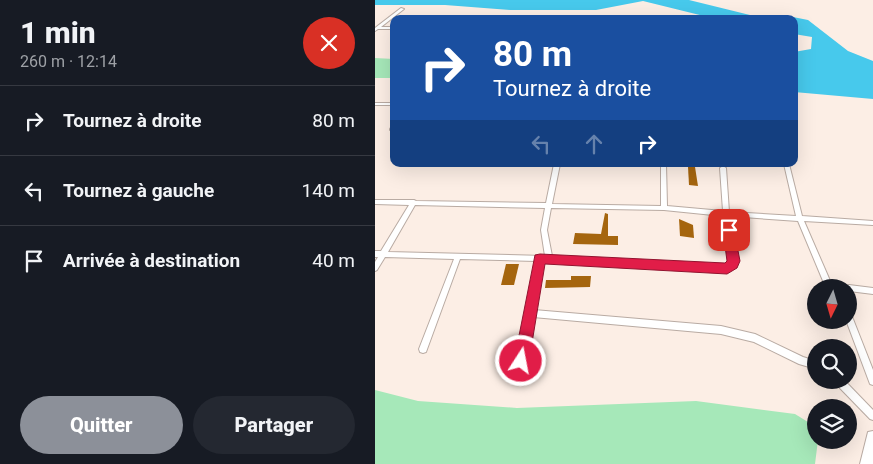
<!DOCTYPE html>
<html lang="fr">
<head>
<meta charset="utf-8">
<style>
	body { margin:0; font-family:Roboto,sans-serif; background:#242831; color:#f1f3f6; height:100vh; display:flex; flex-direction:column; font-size:19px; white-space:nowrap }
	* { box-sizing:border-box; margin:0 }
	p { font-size:16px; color:#9ea1a6 }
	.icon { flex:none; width:28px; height:28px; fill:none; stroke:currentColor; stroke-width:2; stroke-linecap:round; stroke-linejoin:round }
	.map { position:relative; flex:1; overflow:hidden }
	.sheet { display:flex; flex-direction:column; background:#171b24; width:375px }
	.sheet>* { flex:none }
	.hud { position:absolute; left:15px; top:15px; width:408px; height:152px; border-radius:10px; box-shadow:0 5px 20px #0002; background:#1a4fa0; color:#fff; overflow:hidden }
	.needle { width:32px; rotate:185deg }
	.controls { position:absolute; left:432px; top:279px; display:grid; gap:10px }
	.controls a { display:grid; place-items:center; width:50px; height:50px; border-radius:50%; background:#171b24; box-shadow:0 5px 20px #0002; font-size:25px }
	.pin { position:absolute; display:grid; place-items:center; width:42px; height:42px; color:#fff; margin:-21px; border-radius:10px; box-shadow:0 2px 8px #0006 }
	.me { position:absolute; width:55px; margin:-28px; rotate:11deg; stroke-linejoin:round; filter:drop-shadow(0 0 4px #0008) }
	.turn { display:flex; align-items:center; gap:18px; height:105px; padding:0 20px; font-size:22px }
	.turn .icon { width:65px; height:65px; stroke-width:2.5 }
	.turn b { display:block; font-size:35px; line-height:42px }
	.lanes { display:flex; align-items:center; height:48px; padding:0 20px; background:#0003; justify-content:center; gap:25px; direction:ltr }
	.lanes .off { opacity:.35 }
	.round { display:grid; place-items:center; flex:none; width:52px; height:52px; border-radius:26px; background:#242831 }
	.headline { display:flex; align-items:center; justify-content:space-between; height:85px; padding:0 20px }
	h1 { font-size:30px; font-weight:800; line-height:38px }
	.cta { display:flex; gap:10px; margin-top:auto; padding:10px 20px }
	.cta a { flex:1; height:58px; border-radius:30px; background:#8c9099; color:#fff; font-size:20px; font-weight:800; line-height:58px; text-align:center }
	.cta a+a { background:#242831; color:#f1f3f6 }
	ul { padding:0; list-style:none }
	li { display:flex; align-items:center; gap:15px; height:70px; padding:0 20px; border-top:1px solid #363941 }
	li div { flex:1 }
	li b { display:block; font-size:19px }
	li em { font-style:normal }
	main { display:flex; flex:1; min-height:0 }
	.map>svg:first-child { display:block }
	.green { fill:#a6e8b9 }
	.water { fill:#47c9ec }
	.building { fill:#a5650e }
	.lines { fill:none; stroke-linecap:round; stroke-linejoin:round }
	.street-casing { stroke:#b9aba3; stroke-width:2 }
	.secondary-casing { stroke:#b9aba3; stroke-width:2 }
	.street { fill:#fff; fill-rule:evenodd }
	.secondary { fill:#fff; fill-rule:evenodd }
	.route { fill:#e11d48; stroke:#92132f }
</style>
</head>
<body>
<main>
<section class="sheet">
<div class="headline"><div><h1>1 min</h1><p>260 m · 12:14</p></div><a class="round" style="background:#d93025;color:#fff"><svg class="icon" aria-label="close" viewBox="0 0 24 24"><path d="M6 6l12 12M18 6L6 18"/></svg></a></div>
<ul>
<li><svg class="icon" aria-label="right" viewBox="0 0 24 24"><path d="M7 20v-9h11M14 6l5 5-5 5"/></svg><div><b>Tournez à droite</b></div><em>80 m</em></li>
<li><svg class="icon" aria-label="left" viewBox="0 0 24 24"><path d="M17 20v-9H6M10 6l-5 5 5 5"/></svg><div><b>Tournez à gauche</b></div><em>140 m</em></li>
<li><svg class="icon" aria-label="arrive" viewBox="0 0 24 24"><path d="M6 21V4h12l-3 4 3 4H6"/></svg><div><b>Arrivée à destination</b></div><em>40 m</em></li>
</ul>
<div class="cta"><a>Quitter</a><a>Partager</a></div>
</section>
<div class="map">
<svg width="498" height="464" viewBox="0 0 498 464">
	<rect width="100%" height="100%" fill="#fceee5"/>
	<g class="green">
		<path d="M 0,58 L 19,59 L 19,78 L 0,78 Z"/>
		<path d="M 0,390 L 43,401 L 142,408 L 321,401 L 420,414 L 441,427 L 441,440 L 443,440 L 440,464 L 0,464 Z"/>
	</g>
	<path class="water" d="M 0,0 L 314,0 L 379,16 L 418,17 L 433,20 L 473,51 L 498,61 L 498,99 L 419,92 L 419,52 L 436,49 L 437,37 L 419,34 L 419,19 L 341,19 L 268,1 L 221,10 L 135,10 L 70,5 L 0,5 Z"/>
	<g class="building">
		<path d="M 313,167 L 320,167 L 323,186 L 314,185 Z"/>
		<path d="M 230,213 L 233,214 L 233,236 L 243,236 L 243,245 L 198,244 L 200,233 L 226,234 Z"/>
		<path d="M 304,219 L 318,225 L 319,238 L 305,236 Z"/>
		<path d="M 131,264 L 144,264 L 139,285 L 126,285 Z"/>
		<path d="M 196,276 L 216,276 L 215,287 L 170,288 L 171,280 L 196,280 Z"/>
	</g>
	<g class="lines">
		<defs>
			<g id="street">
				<path d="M 26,8 L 29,9 L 6,27 L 19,27 L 19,29 L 3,29 L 0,31 L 0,28 Z"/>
				<rect x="0" y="103" width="19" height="2"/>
				<path d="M 17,126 L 19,126 L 19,130 L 15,130 L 15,129 Z"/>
				<path d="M 179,164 L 185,164 L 177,204 L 286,206 L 286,164 L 291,164 L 292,206 L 348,211 L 345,168 L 348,166 L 351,168 L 354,212 L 421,216 L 409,164 L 414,164 L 427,216 L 498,221 L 498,225 L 429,221 L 456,283 L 468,286 L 469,288 L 451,288 L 423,221 L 354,216 L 362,261 L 360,267 L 352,272 L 168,262 L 159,310 L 346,326 L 380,334 L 428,357 L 441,361 L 441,369 L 424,364 L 379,342 L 346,334 L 158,317 L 147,377 L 146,380 L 143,381 L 140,380 L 139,377 L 161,261 L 85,259 L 51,352 L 48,353 L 45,352 L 44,349 L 79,259 L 10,257 L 2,270 L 0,271 L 0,262 L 3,257 L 0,257 L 0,251 L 6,251 L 34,205 L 0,204 L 0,200 L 39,200 L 41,201 L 171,203 ZM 40,205 L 170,208 L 166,230 L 170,256 L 13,252 ZM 176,208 L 289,210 L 348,216 L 356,261 L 355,263 L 351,266 L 177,256 L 172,230 Z"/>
				<path d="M 474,285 L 498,288 L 498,294 L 474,291 L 474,288 L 471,288 L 472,286 Z"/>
				<path d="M 474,315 L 477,316 L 478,319 L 498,370 L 498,385 L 495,384 L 471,320 L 474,320 Z"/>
				<path d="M 459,380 L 469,380 L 498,410 L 498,420 L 495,419 L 460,383 Z"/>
			</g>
			<path id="secondary" d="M 498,431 L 498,464 L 485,464 L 493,432 Z"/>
		</defs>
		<use href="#street" class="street-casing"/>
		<use href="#secondary" class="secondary-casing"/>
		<use href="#street" class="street"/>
		<use href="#secondary" class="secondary"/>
	</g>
	<path class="route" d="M 354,225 L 359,230 L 365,261 L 362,268 L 352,274 L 170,264 L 154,361 L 151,366 L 146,369 L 141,366 L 139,361 L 160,255 L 165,254 L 350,263 L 352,261 L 348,230 Z"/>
</svg>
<div class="controls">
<a><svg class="needle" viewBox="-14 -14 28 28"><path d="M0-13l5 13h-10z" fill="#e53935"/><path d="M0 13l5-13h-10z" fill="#9ea1a6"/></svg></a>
<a><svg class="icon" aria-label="search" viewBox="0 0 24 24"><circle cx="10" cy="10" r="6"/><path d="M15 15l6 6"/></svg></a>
<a><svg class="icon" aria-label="layers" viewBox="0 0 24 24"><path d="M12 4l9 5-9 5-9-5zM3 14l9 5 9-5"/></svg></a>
</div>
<div class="pin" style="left:354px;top:230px;background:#d93025"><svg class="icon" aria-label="arrive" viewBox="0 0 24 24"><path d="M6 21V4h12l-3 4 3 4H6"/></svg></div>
<svg class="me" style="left:146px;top:361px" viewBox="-20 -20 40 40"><circle r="17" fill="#e11d48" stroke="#fff" stroke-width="3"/><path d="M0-11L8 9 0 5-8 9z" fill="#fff"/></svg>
<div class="hud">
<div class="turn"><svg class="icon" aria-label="right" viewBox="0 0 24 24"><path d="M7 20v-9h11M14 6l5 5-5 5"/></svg><div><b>80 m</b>Tournez à droite</div></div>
<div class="lanes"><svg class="icon off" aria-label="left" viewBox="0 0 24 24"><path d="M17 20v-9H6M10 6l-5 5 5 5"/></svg><svg class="icon off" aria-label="ahead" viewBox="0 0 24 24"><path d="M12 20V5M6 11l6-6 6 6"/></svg><svg class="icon" aria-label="right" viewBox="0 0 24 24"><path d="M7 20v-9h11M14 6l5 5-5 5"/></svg></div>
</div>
</div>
</main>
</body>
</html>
